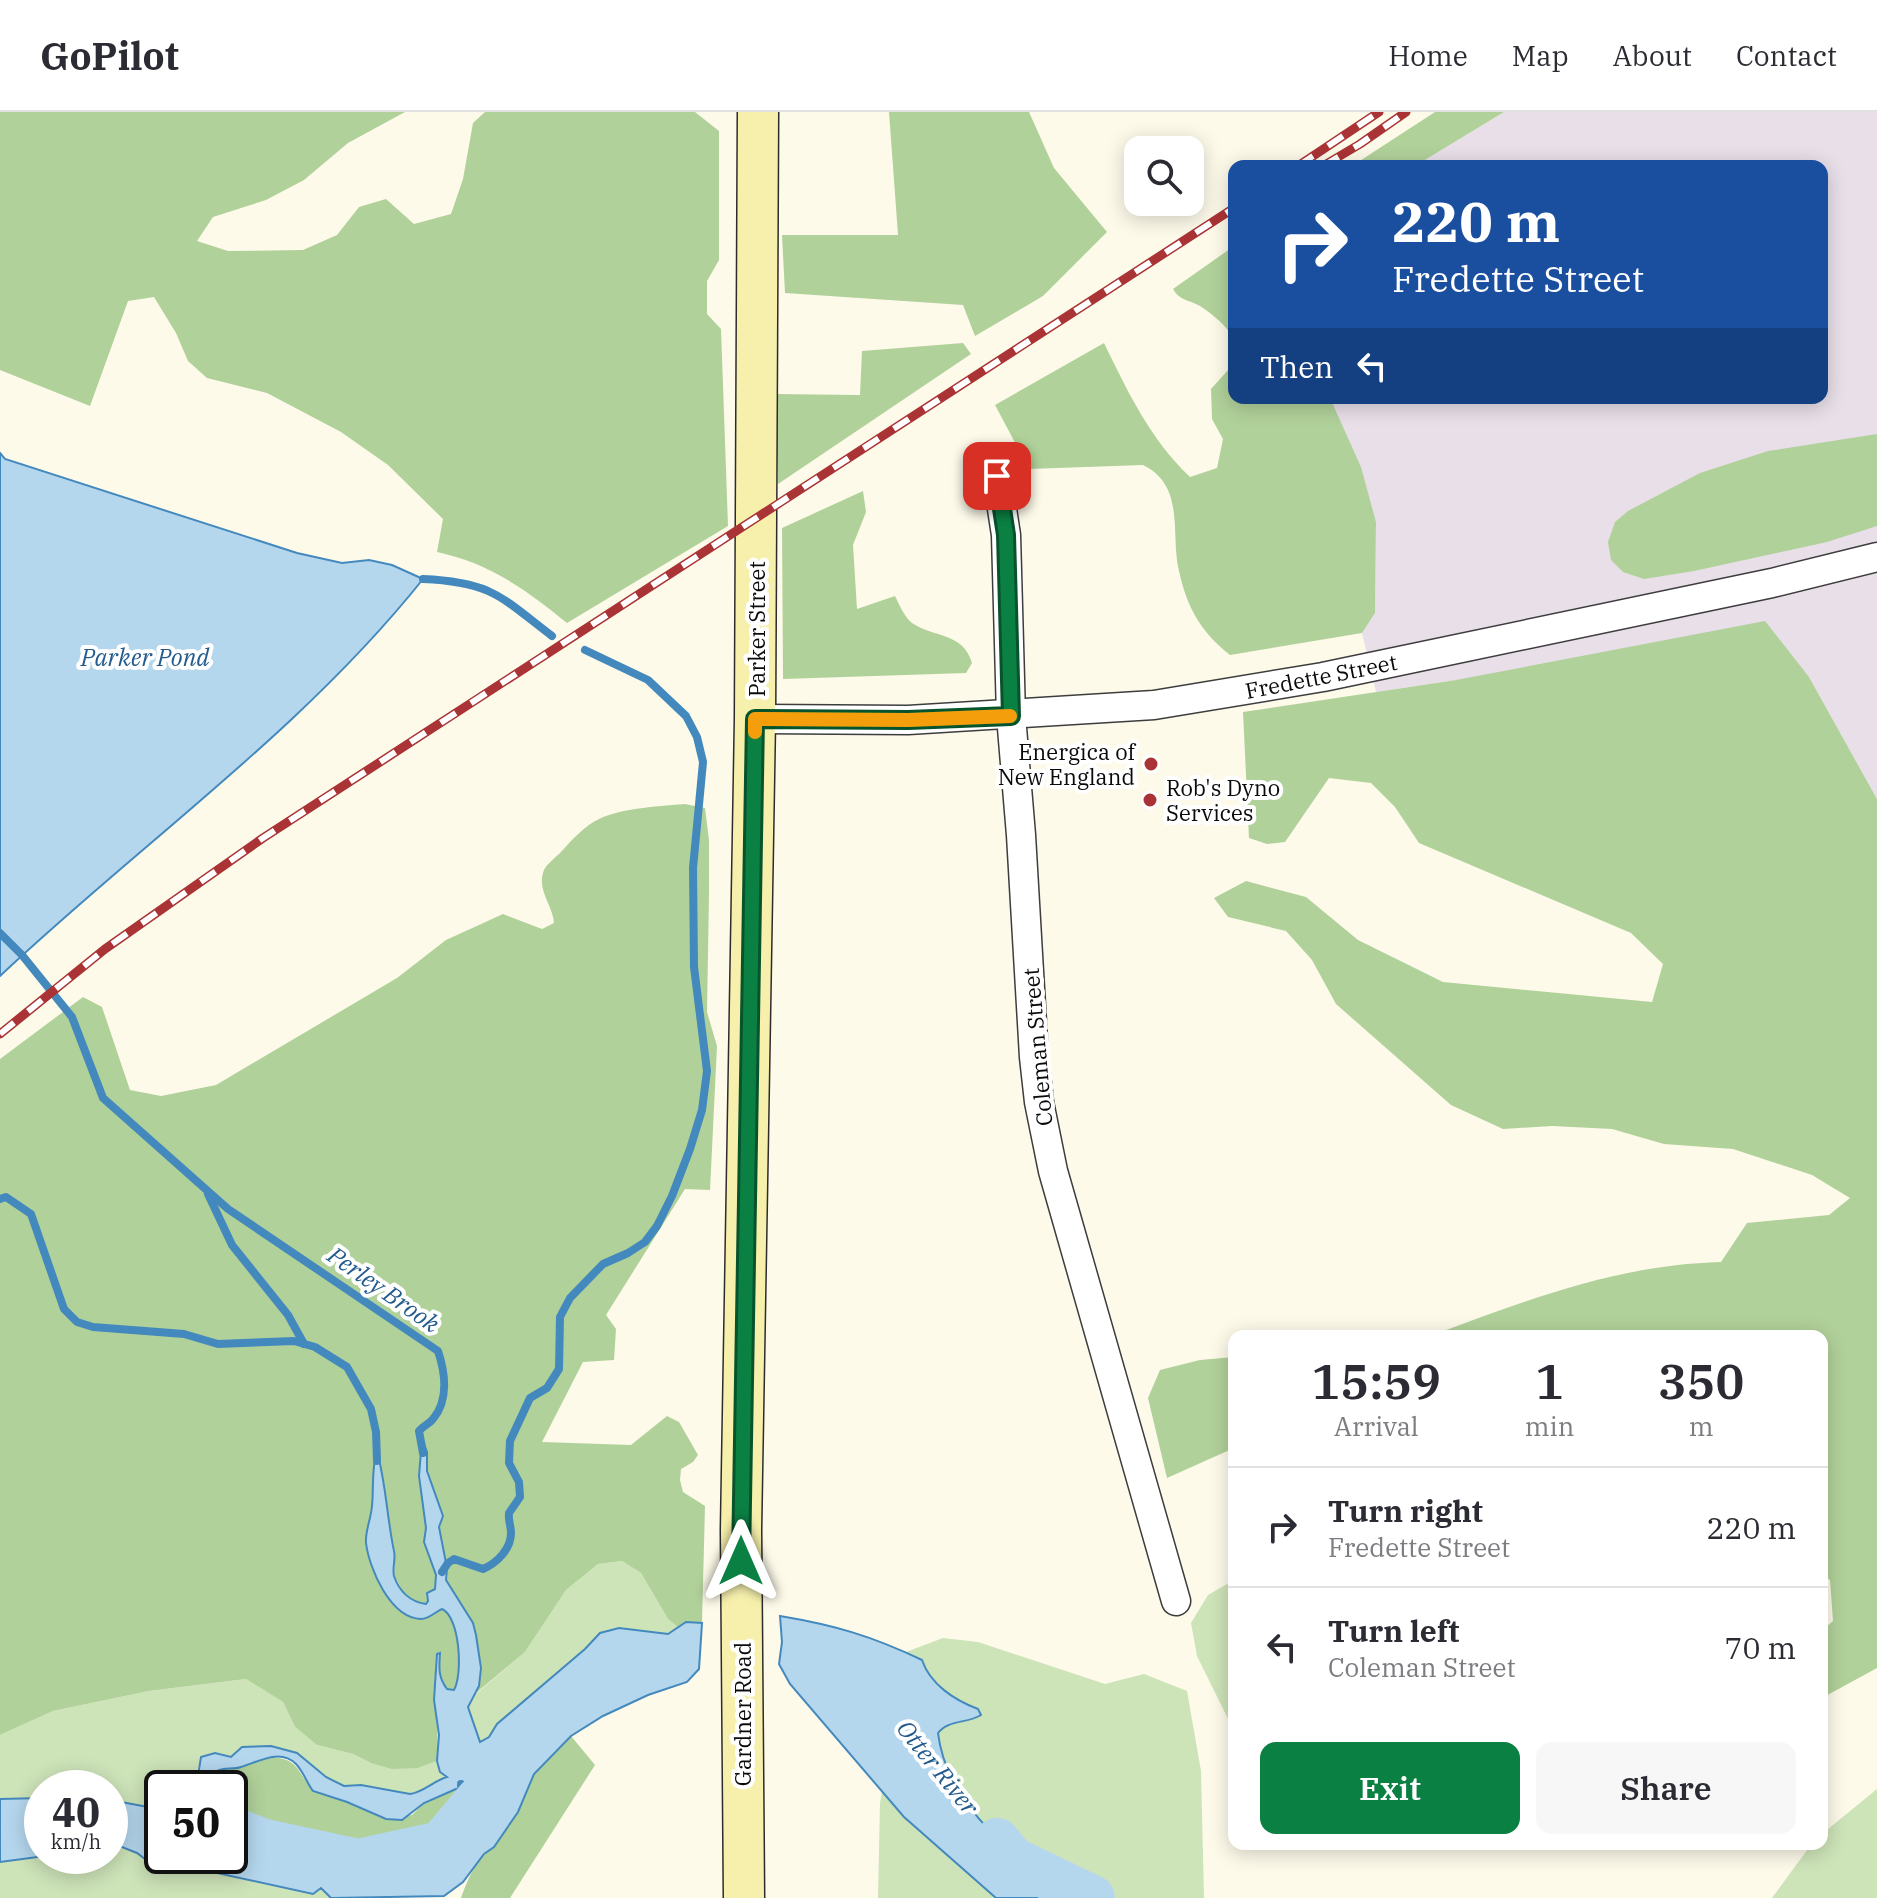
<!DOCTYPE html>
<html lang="en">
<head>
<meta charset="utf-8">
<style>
	body { margin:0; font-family:"IBM Plex Serif",serif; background:#f7f7f7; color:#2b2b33; height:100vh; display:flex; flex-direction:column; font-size:30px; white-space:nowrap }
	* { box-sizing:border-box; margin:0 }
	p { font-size:26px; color:#7c7c81 }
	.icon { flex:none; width:44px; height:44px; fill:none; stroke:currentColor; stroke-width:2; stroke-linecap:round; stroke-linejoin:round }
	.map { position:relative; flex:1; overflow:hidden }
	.details { position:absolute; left:1228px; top:1218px; width:600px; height:520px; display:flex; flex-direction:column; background:#fff; border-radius:16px; box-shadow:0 4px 20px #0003 }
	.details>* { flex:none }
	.top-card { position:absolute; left:1228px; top:48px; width:600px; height:244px; border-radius:16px; box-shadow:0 4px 20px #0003; background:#1a4fa0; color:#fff; overflow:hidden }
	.tools { position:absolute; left:1124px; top:24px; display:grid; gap:16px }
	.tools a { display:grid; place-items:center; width:80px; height:80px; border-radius:16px; background:#fff; box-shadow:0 4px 20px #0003; font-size:40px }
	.speed { position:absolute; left:24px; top:1658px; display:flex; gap:16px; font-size:40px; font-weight:700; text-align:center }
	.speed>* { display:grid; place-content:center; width:104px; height:104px; border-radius:50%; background:#fff; box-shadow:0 4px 20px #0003; line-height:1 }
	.speed small { font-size:20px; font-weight:400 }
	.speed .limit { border:4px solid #111; border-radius:12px; background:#fff; color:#111 }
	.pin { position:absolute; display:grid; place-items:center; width:68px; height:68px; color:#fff; margin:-34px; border-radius:16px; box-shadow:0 4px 12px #0006 }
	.me { position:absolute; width:88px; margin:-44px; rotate:0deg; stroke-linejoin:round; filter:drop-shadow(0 0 6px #0008) }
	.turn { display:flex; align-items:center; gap:28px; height:168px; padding:0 32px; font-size:36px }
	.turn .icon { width:104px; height:104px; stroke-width:2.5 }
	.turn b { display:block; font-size:56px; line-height:68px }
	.then { display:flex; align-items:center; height:76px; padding:0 32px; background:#0003; gap:16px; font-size:30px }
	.eta { display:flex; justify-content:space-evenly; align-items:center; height:136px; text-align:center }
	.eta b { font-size:48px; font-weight:600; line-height:56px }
	.primary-button { display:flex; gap:16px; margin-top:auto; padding:16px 32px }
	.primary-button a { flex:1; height:92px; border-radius:16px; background:#0b8043; color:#fff; font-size:32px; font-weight:600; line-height:92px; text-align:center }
	.primary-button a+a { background:#f7f7f7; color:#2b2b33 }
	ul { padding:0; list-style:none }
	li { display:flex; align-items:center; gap:24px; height:120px; padding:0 32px; border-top:2px solid #e1e1e2 }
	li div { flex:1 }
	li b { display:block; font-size:30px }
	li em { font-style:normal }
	header { display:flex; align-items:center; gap:48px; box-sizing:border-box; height:112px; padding:0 40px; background:#fff; border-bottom:2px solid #e1e1e2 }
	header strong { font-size:38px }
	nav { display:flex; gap:44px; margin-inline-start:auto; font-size:28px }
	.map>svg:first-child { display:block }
	.industrial { fill:#e8dfe9 }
	.green { fill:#cde3b8 }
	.forest { fill:#b1d19a }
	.water { fill:#b5d7ee; stroke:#4489bd; stroke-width:2 }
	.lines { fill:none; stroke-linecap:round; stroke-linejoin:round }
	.stream { stroke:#4489bd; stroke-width:8 }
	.river { stroke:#b5d7ee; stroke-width:46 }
	.minor-casing { stroke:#3d3d3d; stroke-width:31 }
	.secondary-casing { stroke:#2c2c2c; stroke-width:43 }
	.minor { stroke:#fff; stroke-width:28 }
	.secondary { stroke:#f6f0ac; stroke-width:40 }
	.rail-casing { stroke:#aa3335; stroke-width:9 }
	.rail { stroke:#fff; stroke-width:6; stroke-dasharray:18; stroke-linecap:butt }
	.route-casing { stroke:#07532c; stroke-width:20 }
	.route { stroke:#0b8043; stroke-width:14 }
	.slow { stroke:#f59e0b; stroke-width:14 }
	.poi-dot { fill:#aa3335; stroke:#fff; stroke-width:3 }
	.labels { text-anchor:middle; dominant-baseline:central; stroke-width:8; stroke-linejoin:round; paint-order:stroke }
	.street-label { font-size:22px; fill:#0a0a0a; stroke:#fff }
	.poi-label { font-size:22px; fill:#0a0a0a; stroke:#fff; text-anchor:end }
	.water-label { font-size:24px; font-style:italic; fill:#235b8d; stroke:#fff }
</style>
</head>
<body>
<header>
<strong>GoPilot</strong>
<nav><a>Home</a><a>Map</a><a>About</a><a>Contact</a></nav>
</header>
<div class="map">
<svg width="1877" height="1786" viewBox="0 0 1877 1786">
	<rect width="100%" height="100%" fill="#fdfaea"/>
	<path class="industrial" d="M 1504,0 L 1877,0 L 1877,687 L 1809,565 L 1456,568 L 1376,580 L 1362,521 L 1375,501 L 1376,410 L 1330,286 L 1822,286 L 1822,54 L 1415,54 Z"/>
	<g class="green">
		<path d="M 622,1449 L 641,1461 L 668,1507 L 679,1516 L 668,1522 L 633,1517 L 600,1521 L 585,1537 L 497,1612 L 489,1625 L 480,1630 L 468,1595 L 470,1587 L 525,1540 L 566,1478 L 598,1452 Z"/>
		<path d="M 1234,1468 L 1234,1619 L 1197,1544 L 1191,1511 L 1208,1483 Z"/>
		<path d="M 943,1526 L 978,1530 L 1105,1572 L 1144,1562 L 1187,1579 L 1201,1659 L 1204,1786 L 878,1786 L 880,1691 L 906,1540 Z"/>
		<path d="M 246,1567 L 283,1590 L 295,1615 L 317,1633 L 353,1642 L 371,1651 L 418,1656 L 437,1649 L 440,1660 L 448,1665 C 434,1668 424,1680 410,1682 C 393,1680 377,1676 361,1673 C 355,1672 348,1675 342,1673 C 332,1671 325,1663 316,1656 C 291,1639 257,1623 231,1645 L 215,1641 L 198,1654 L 196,1676 L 162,1676 L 162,1692 L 148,1695 L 110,1688 L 110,1676 L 42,1676 L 42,1686 L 0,1687 L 0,1623 L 53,1599 L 149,1579 Z"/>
		<path d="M 1877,1677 L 1877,1786 L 1772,1786 L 1810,1734 L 1822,1732 L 1822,1722 Z"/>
		<path d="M 110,1735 C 138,1735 135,1744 154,1754 C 164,1759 176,1753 185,1754 C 227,1759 280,1781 321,1776 L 331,1786 L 0,1786 L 0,1750 L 45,1744 L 110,1744 Z"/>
	</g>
	<g class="forest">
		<path d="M 0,0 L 405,0 L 348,31 L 304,68 L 266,88 L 213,105 L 197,129 L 228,139 L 303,138 L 337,123 L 359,95 L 386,87 L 414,112 L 451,102 L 463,67 L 473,11 L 485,0 L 695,0 L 719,19 L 719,148 L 707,169 L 707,202 L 721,217 L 728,414 L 567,511 C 527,478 489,451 437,440 L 443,407 L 388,353 L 341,320 L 267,281 L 207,266 L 188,249 L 176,221 L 154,185 L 128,189 L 90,294 L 0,258 Z"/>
		<path d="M 889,0 L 1029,0 L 1054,56 L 1107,120 L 1043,184 L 975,224 L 963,193 L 785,181 L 782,123 L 898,123 Z"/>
		<path d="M 1435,0 L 1504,0 L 1415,54 L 1352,54 Z"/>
		<path d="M 1234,134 L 1234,226 C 1225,213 1214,203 1200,194 C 1189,188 1179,188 1173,177 Z"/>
		<path d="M 963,231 L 971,242 L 778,372 L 775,282 L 860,283 L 862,239 Z"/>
		<path d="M 1104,231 C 1128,280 1150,327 1190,365 L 1217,356 L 1223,327 L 1212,307 L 1211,277 L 1229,257 L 1234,239 L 1234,286 L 1330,286 L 1361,355 L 1376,410 L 1375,501 L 1362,521 L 1230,543 C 1201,520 1187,496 1179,459 C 1170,422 1186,374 1143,353 L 1029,357 L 995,293 Z"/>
		<path d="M 1877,322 L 1877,414 L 1827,430 L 1694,459 L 1644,467 L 1623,460 L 1611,448 L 1608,430 L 1615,410 L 1628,399 L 1700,361 L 1768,339 Z"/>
		<path d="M 863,379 L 866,400 L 853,433 L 857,497 L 895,484 C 899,492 905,506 912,511 C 934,526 963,520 972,551 L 966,561 L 783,567 L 782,416 Z"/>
		<path d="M 1765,509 L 1809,565 L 1877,687 L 1877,1556 L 1822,1586 L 1822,1519 L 1833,1509 L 1830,1468 L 1822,1462 L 1822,1224 L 1423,1224 L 1438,1221 C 1534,1186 1617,1153 1721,1150 L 1747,1111 L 1829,1103 L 1850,1086 L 1812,1063 L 1733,1037 L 1664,1032 L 1612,1017 L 1552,1014 L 1503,1017 L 1451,993 L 1336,892 L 1312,848 L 1286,819 L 1228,805 L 1214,786 L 1246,769 L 1306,785 L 1358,828 L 1443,870 L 1652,890 L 1663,852 L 1631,821 L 1419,731 L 1395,695 L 1371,671 L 1329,666 L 1285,730 L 1267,732 L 1249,726 L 1243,600 L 1456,568 Z"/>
		<path d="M 685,692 L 705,696 L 709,728 L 709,783 L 707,900 L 717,934 L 710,1078 L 685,1077 L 606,1203 L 616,1217 L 614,1248 L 583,1250 L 542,1330 L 631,1333 L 667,1304 L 679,1310 L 698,1343 L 693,1350 L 681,1357 L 680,1368 L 683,1380 L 705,1394 L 702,1511 L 686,1510 L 679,1516 L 668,1507 L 641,1461 L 622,1449 L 598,1452 L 566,1478 L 525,1540 L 476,1581 L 481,1556 L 476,1523 L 473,1511 L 446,1468 L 447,1456 L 439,1415 L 443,1404 L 427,1359 L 427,1340 L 422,1329 L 419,1364 L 426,1416 L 424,1430 L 436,1463 L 435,1477 L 427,1482 L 429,1489 L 426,1492 L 413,1489 L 402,1478 L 394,1463 L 395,1441 L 377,1340 C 371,1358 374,1375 372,1394 C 371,1410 365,1423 368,1440 L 426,1506 L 443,1497 C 461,1505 462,1561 454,1578 L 447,1577 L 439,1565 L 440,1542 C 428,1577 441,1613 437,1649 L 418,1656 L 392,1657 L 371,1651 L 353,1642 L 317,1633 L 295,1615 L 283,1590 L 246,1567 L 149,1579 L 53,1599 L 0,1623 L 0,947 L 83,885 L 102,895 L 130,978 L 161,984 L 216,973 L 397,866 L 446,828 L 503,802 L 542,817 L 554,811 C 553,793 536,778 544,758 C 547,752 556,745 561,740 C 571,729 585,713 599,707 C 622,696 659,694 685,692 Z"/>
		<path d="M 1234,1245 L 1234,1336 L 1167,1366 L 1148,1286 L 1160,1258 L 1200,1248 Z"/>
		<path d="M 571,1624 L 595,1653 L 510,1786 L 461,1786 C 469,1765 475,1748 494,1735 L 534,1662 Z"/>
		<path d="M 266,1645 C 299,1646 295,1656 313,1679 L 347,1690 L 386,1707 L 412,1703 L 424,1691 L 456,1677 L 464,1681 C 463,1699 446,1730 431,1738 C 392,1760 272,1724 230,1712 L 230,1676 L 216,1676 L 217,1659 L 224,1656 L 238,1656 Z"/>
	</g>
	<g class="water">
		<path d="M 0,341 L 5,347 L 297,441 L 342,451 L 369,448 L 392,453 L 423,467 C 302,619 141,731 0,864 Z"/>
		<path d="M 422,1327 L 427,1340 L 427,1359 L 443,1404 L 439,1415 L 447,1456 L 446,1468 L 473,1511 L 476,1523 L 481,1556 L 479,1574 L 468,1595 L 480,1630 L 489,1625 L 497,1612 L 585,1537 L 600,1521 L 619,1516 L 668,1522 L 686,1510 L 702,1511 L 699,1557 L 687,1570 L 648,1583 L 603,1604 L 571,1624 L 534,1662 L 518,1700 L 494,1735 L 484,1742 L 463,1770 L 444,1784 L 331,1786 L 321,1776 L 313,1782 L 185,1754 L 163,1756 L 154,1754 L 137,1741 L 122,1735 L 110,1735 L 110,1688 L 148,1695 L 162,1691 L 162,1744 L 230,1744 L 230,1712 C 273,1724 391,1760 430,1738 C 447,1729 463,1699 464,1682 L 456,1677 L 424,1691 L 402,1708 L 386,1707 L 347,1690 L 313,1679 C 307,1671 303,1659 296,1652 C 280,1636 258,1650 241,1655 C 233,1658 225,1655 217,1659 L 216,1676 L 196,1676 L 201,1645 L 215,1641 L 231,1645 L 242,1635 L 271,1634 L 297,1641 L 326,1665 L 344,1674 L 361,1673 L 410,1682 C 424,1680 433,1669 447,1665 L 440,1660 L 437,1649 L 439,1623 L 434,1588 L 437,1542 L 440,1541 C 439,1556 438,1565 447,1577 L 454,1578 C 463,1562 460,1505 442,1497 C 435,1500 429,1507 421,1507 C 390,1506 369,1456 366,1431 C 365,1419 371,1407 372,1394 C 374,1375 371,1358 377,1339 C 386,1372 387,1406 394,1439 C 396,1447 392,1456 394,1464 C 399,1479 410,1490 426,1492 L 428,1489 L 427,1481 L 435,1477 L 436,1463 L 424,1430 L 426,1416 L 419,1364 Z"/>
		<path d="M 780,1504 C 834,1513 872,1524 922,1548 C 930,1572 954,1588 978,1597 L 981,1603 C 967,1612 949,1607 938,1621 C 947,1695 1021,1755 1084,1786 L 996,1786 L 904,1705 L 790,1572 L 779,1552 L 782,1530 Z"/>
		<path d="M 42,1686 L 42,1744 L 45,1744 L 0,1750 L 0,1687 Z"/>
	</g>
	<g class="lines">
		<g class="stream">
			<path d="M 423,467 C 492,470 501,485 552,524"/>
			<path d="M 0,821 L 22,843 L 72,905 L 103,986 L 228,1097 L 438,1239 C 445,1260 449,1288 433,1307 C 429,1312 423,1314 419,1319 L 423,1341"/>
			<path d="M 208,1082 L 232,1133 L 288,1203 L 304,1232"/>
			<path d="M 0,1087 L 6,1085 L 31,1102 L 64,1197 L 77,1210 L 93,1215 L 184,1222 L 218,1232 L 294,1229 L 315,1235 L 347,1255 L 371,1297 L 376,1320 L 377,1349"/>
			<path d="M 442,1460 L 448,1451 L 454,1447 L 483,1457 C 497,1451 511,1437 511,1421 C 511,1414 508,1408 509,1401 L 520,1385 L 519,1370 L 509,1351 L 510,1329 L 530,1286 L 547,1276 L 559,1257 L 560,1205 L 570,1186 L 603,1152 L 628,1141 L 645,1130 L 657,1114 L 672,1084 L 690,1037 L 702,998 L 707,959 L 694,855 L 693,756 L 703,650 L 697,625 L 686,604 L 648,568 L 585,538"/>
			<path d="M 461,1672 L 462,1706"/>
		</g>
		<g class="river">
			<path d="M 230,1717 L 265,1730 L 358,1750 L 441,1732 L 478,1688"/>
			<path d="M 997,1729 L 1013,1748 L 1092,1786"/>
		</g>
		<defs>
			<g id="minor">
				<path d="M 997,364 L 1006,423 L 1011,604 L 1021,723 L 1034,945 L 1039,990 L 1053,1059 L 1176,1489"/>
				<path d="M 755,607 L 908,608 L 1154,593 L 1323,565 L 1772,471 L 1877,445"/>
			</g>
			<path id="secondary" d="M 744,1786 L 741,1418 L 755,607 L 758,0"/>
		</defs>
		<use href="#minor" class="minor-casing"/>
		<use href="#secondary" class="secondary-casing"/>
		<use href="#minor" class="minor"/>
		<use href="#secondary" class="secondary"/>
		<defs>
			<g id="rail">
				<path d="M 1298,54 L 1379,0"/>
				<path d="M 1323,54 L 1360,32 L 1406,0"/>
				<path d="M 0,922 L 105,837 L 263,726 L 1234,96"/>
			</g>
		</defs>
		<use href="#rail" class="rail-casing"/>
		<use href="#rail" class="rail"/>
	</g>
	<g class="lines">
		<defs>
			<path id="route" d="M 741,1449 L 755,607 L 908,608 L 1011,604 L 1006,423 L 997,364"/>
		</defs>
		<use href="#route" class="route-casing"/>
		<use href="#route" class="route"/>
		<path class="slow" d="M 755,620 L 755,607 L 908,608 L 1010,604"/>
	</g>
	<g class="poi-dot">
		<circle cx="1151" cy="652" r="8"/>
		<circle cx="1150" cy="688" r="8"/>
	</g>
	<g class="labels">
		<g class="street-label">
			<text transform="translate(756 517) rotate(-90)">Parker Street</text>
			<text transform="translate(1321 564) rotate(-11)">Fredette Street</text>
			<text transform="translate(1037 935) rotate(-95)">Coleman Street</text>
			<text transform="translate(742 1602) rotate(-90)">Gardner Road</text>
		</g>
		<g class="poi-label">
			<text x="1135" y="639">Energica of<tspan x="1135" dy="25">New England</tspan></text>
			<text x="1166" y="675" text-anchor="start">Rob's Dyno<tspan x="1166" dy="25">Services</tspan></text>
		</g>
		<g class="water-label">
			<text x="145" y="545">Parker Pond</text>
			<text transform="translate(384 1177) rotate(35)">Perley Brook</text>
			<text transform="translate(938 1655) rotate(51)">Otter River</text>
		</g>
	</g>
</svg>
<div class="tools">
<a><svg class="icon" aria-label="search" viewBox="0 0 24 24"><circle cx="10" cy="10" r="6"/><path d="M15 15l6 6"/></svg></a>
</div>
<div class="speed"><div>40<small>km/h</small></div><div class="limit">50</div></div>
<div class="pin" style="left:997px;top:364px;background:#d93025"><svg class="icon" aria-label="arrive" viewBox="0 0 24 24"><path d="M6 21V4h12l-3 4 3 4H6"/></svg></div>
<svg class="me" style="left:741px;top:1449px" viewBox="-20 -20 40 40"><path d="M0-17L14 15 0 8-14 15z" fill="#0b8043" stroke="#fff" stroke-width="4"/></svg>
<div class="top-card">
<div class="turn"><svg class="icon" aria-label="right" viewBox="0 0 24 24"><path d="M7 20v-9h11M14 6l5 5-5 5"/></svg><div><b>220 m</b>Fredette Street</div></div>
<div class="then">Then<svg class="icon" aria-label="left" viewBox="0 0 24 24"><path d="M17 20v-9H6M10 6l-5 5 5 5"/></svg></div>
</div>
<section class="details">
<div class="eta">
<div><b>15:59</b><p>Arrival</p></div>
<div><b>1</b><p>min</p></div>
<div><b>350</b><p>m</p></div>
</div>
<ul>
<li><svg class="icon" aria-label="right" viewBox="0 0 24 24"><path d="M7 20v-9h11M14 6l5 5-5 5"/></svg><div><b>Turn right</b><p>Fredette Street</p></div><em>220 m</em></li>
<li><svg class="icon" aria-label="left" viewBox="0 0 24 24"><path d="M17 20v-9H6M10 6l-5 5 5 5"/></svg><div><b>Turn left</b><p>Coleman Street</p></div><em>70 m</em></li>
</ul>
<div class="primary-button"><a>Exit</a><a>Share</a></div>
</section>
</div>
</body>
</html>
